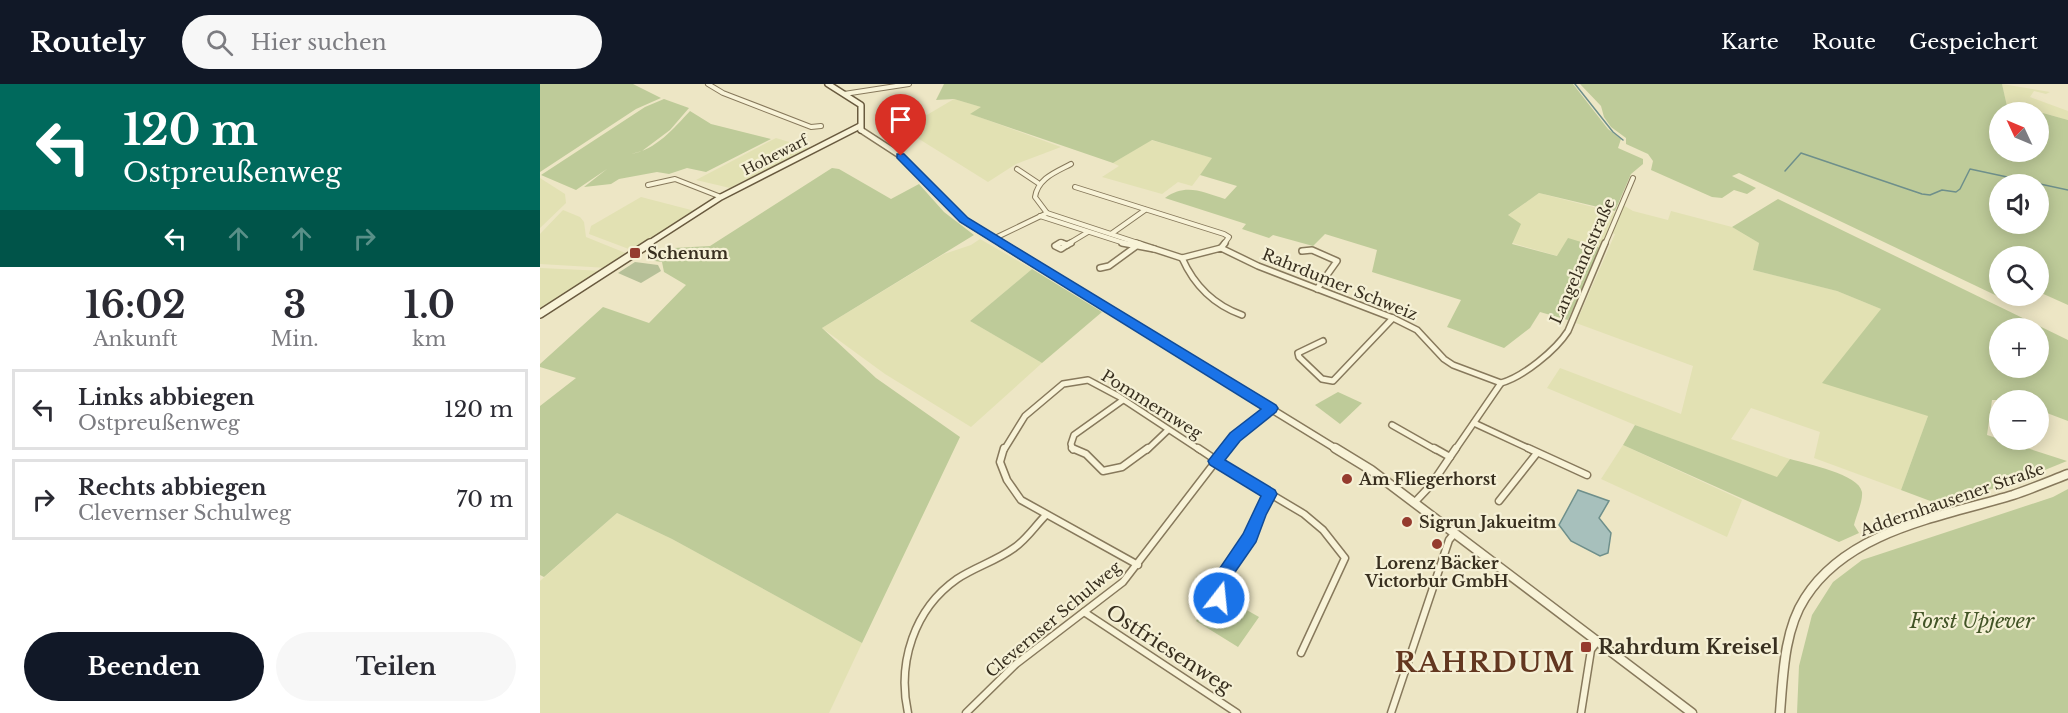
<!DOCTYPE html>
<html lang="de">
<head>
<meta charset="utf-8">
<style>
	body { margin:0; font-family:"Libre Baskerville",serif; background:#f7f7f7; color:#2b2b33; height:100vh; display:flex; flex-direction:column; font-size:22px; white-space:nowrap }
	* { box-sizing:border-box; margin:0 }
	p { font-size:20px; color:#7c7c81 }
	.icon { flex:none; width:33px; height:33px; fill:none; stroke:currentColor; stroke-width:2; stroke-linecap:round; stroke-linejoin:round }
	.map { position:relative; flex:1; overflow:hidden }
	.sheet { display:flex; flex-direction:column; background:#fff; width:540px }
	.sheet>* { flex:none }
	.hud { background:#00695c; color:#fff; overflow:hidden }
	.needle { width:39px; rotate:314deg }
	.controls { position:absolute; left:1449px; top:18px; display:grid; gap:12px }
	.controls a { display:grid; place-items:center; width:60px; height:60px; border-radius:50%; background:#fff; box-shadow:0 3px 15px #0003; font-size:30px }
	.pin { position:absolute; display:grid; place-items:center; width:51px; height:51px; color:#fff; margin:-62px -26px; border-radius:50% 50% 50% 0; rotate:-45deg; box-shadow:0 0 6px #0007 }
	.pin .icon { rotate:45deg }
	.me { position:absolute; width:66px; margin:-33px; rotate:16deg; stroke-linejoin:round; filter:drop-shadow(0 0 4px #0008) }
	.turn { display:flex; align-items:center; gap:21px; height:126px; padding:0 24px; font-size:27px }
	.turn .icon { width:78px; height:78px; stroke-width:2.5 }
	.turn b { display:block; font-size:42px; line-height:51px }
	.lanes { display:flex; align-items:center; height:57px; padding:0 24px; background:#0003; justify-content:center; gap:30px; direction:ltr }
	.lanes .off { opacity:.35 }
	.eta { display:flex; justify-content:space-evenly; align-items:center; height:102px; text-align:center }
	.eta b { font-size:36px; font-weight:700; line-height:42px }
	.primary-button { display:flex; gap:12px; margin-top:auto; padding:12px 24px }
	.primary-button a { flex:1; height:69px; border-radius:36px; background:#111827; color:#fff; font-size:24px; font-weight:700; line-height:69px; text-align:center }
	.primary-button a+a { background:#f7f7f7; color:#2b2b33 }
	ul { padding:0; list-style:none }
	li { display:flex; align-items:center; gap:18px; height:81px; margin:0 12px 9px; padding:0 12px; border:3px solid #e1e1e2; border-radius:0px }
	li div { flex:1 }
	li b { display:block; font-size:22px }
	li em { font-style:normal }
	header { display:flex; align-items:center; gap:36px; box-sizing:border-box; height:84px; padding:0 30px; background:#111827; color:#fff }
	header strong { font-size:28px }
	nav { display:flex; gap:33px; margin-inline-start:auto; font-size:21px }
	.search { width:420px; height:54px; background:#f7f7f7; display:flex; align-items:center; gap:15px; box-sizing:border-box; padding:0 21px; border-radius:33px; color:#7c7c81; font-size:22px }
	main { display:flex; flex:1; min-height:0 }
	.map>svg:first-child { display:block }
	.farmland { fill:#e2e1b3 }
	.green { fill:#becb99; fill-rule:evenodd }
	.cemetery { fill:#b6c098 }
	.water { fill:#a7c0bc; stroke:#6e8f8b; stroke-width:1.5 }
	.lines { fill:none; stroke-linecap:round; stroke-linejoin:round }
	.stream { stroke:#6e8f8b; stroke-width:1.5 }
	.minor-far2-casing { stroke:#87795c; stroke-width:6 }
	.minor-far1-casing { stroke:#87795c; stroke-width:8 }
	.minor-casing { stroke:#87795c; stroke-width:9 }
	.tertiary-far2-casing { stroke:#87795c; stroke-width:8 }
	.tertiary-far1-casing { stroke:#87795c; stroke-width:9 }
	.tertiary-casing { stroke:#87795c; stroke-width:11 }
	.secondary-far1-casing { stroke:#695a3f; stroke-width:8 }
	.secondary-casing { stroke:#695a3f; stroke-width:10 }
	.minor-far2 { stroke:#f8f3d8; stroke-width:4 }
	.minor-far1 { stroke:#f8f3d8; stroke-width:5 }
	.minor { stroke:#f8f3d8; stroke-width:6 }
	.tertiary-far2 { stroke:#f8f3d8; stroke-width:5 }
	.tertiary-far1 { stroke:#f8f3d8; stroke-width:6 }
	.tertiary { stroke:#f8f3d8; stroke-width:8 }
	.secondary-far1 { stroke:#f8f3d8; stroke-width:5 }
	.secondary { stroke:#f8f3d8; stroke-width:7 }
	.route { fill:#1a73e8; stroke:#114b97; stroke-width:1.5 }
	.poi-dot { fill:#953b2e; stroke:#f5f0d5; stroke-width:2 }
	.labels { text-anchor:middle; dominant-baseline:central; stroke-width:4.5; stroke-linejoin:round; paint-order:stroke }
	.far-street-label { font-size:14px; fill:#382f1f; stroke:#f5f0d5 }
	.poi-label { font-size:16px; font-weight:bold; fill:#382f1f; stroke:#f5f0d5; text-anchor:start }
	.street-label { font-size:16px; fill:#382f1f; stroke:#f5f0d5 }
	.near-park-label { font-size:20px; font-style:italic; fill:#425426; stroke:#f5f0d5 }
	.near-poi-label { font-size:20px; font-weight:bold; fill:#382f1f; stroke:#f5f0d5; text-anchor:start }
	.near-street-label { font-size:20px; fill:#382f1f; stroke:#f5f0d5 }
	.near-district-label { font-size:27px; font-weight:bold; letter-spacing:1.5px; fill:#633720; stroke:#f5f0d5 }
</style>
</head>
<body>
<header>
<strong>Routely</strong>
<div class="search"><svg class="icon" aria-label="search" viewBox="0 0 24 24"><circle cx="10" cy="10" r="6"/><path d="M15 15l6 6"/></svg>Hier suchen</div>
<nav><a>Karte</a><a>Route</a><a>Gespeichert</a></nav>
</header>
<main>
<section class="sheet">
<div class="hud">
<div class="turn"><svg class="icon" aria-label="left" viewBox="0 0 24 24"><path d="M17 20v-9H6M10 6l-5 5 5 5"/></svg><div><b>120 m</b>Ostpreußenweg</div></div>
<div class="lanes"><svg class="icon" aria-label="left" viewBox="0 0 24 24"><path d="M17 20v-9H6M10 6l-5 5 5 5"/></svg><svg class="icon off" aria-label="ahead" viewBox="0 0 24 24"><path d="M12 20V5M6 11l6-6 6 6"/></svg><svg class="icon off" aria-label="ahead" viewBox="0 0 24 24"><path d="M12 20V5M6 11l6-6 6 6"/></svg><svg class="icon off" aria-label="right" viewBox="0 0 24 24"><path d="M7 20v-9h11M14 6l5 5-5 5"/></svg></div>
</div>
<div class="eta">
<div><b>16:02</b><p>Ankunft</p></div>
<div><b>3</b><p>Min.</p></div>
<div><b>1.0</b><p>km</p></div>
</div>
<ul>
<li><svg class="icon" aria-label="left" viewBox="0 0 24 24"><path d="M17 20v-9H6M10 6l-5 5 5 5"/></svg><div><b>Links abbiegen</b><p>Ostpreußenweg</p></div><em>120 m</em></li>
<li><svg class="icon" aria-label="right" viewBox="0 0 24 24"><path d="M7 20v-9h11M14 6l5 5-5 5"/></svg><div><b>Rechts abbiegen</b><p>Clevernser Schulweg</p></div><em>70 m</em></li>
</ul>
<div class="primary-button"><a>Beenden</a><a>Teilen</a></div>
</section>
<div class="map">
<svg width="1528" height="629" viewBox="0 0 1528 629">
	<rect width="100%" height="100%" fill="#ede6c5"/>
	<g class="farmland">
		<path d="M 1462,0 L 1510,8 L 1506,10 L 1494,7 L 1490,13 L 1528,27 L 1528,36 L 1503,29 L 1500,32 L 1498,28 L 1489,28 L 1467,22 Z"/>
		<path d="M 414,15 L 442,23 L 431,30 L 521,63 L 476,80 L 448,98 L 363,45 Z"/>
		<path d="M 236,54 L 269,64 L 190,104 L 156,96 Z"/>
		<path d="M 611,56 L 673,74 L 652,102 L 638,98 L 622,110 L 562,93 L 579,82 L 573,79 Z"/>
		<path d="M 0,94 L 25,110 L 26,119 L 0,144 Z"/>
		<path d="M 999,109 L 1076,129 L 1061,164 L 1018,172 L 972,159 L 967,132 Z"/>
		<path d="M 101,113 L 155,127 L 94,167 L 49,150 L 51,142 Z"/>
		<path d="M 1083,121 L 1093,127 L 1128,136 L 1131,127 L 1192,143 L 1219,159 L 1213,186 L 1297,207 L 1341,225 L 1388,332 L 1361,406 L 1274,374 L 1280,348 L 1211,324 L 1191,355 L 1250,375 L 1238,394 L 1095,341 L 1007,304 L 1020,284 L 1141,330 L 1153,282 L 1036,239 L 1075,150 L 1071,149 Z"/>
		<path d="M 23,126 L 40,133 L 44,138 L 46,153 L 88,170 L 68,184 L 0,180 L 0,150 Z"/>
		<path d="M 440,155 L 492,185 L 430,237 L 502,279 L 431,343 L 345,290 L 282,244 L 404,170 L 431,161 Z"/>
		<path d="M 0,184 L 64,187 L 0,229 Z"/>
		<path d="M 1083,361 L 1202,416 L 1187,453 L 1061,395 Z"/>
		<path d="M 77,429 L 132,455 L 322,559 L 289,629 L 0,629 L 0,497 Z"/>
	</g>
	<g class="green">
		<path d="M 0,0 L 93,0 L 121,14 L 96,25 L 0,88 Z"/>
		<path d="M 404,0 L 1033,0 L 1068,45 L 1081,55 L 1078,64 L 1103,75 L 1103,80 L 1091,90 L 1075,127 L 999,109 L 968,131 L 981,140 L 972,160 L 1017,172 L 1028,154 L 1061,164 L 1028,236 L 1000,228 L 990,244 L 964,264 L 907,243 L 921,216 L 832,188 L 837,166 L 785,150 L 773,162 L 733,151 L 729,154 L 702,145 L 706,140 L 625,114 C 646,99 662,108 685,115 L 697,102 L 660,91 L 672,74 L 612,56 L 573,79 L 430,30 L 441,23 L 414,15 L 396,16 Z"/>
		<path d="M 1040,0 L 1462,0 L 1467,22 L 1489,28 L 1460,28 L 1460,68 L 1498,68 L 1499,31 L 1503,29 L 1528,36 L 1528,221 L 1499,208 L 1498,172 L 1460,172 L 1460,212 L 1485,212 L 1474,220 L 1199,89 L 1192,92 L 1216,104 L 1207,110 L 1194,106 L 1182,114 L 1172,113 L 1111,86 L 1113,77 L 1108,70 L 1086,60 L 1086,54 L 1071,43 L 1064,33 L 1061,22 ZM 1460,100 L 1498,100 L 1498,140 L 1460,140 Z"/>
		<path d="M 124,15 L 149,24 L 130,46 L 102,67 L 91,70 C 116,66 134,44 150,27 L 171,40 L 231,55 L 166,88 L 147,84 L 129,90 L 117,88 L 79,95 L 71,100 L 44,103 L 67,85 L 36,106 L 1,91 L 105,23 Z"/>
		<path d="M 292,84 L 299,85 L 351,115 L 379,100 L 404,128 L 434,151 L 282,244 L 336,294 L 420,353 L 322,559 L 132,455 L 77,429 L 4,493 L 0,491 L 0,322 L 36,294 L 0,283 L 0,280 L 63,223 L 109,239 L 146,201 L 124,188 L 122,178 L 108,176 L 134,164 L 170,162 Z"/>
		<path d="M 1238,115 L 1528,256 L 1528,337 L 1499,326 L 1498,316 L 1452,316 L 1447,351 L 1527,377 L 1480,396 L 1401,421 L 1361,406 L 1388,332 L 1282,299 L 1341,225 L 1297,207 L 1213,186 L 1219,159 L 1192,143 ZM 1460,244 L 1498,244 L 1498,284 L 1460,284 Z"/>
		<path d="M 492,185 L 562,228 L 502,279 L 430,237 Z"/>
		<path d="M 798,308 L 822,319 L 800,340 L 775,321 Z"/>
		<path d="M 1095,341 L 1237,393 L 1250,375 C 1267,380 1319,390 1322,408 C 1323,418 1316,432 1314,441 L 1319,449 L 1299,458 L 1083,361 Z"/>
		<path d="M 1528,405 L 1528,629 L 1257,629 L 1259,582 L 1272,531 L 1293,498 L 1322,476 L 1513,413 Z"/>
		<path d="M 689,516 L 719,533 L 698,563 L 656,537 L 664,526 L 679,529 Z"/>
	</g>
	<path class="cemetery" d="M 95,178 L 118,181 L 121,187 L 101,199 L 78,189 Z"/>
	<path class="water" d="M 1038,406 L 1069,417 L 1059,434 L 1071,449 L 1068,469 L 1060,472 L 1031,457 L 1019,441 Z"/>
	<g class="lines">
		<g class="stream">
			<path d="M 1035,0 L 1073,48 L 1083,56"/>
			<path d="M 1245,87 L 1261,69 L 1382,110 L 1390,111 L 1402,106 L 1416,108 L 1420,105 L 1430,85 L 1528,106"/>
		</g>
		<defs>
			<g id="minor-far2">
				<path d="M 168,0 L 183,9 L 271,43 L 281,42"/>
				<path d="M 304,10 L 369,0"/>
				<path d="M 477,85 L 498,99"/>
				<path d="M 108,101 L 135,95 L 181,113"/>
				<path d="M 535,103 L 684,150 L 689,153 L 684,160"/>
				<path d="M 507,129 L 495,113 C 498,94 516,88 531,80"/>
				<path d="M 500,132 L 587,160"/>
				<path d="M 571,150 L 605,126"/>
				<path d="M 453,155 L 507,129 L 601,160"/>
				<path d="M 518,160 L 521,158 L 525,160"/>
				<path d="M 528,160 L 548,148"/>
				<path d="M 1065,160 L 1093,94"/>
			</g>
			<g id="minor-far1">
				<path d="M 520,159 L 515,162 L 521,165 L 527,161"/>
				<path d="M 522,159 L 527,161"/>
				<path d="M 582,159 L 614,165"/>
				<path d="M 596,159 L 642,174 L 681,164 L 718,182 L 853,234 L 877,246 L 904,275 L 913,281 L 961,299"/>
				<path d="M 527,161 L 531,159"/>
				<path d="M 681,164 L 685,159"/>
				<path d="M 762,167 L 772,166 L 797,177 L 777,205"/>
				<path d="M 642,174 C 654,201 674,221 702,231"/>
				<path d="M 560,184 L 569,182 L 595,163"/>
				<path d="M 783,257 L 758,269 L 759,273 L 782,295 L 793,297 L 853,234"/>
				<path d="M 934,339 L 992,366"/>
				<path d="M 852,341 L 896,366"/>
				<path d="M 464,366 L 485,332 L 523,300 L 548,296 L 578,312 L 660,366"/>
				<path d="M 533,366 L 531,360 L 534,351 L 583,316"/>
				<path d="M 607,366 L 628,346"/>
				<path d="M 685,366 L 695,353 L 731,325"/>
				<path d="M 915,366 L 961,299 C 983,293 1016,266 1028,247 L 1065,159"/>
			</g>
			<g id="minor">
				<path d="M 464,364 L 460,378 L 467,396 L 481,416 L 598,481"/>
				<path d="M 532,364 L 546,370 L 563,387 L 582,383 L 608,364"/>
				<path d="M 658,364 L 676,376"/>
				<path d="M 894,364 L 910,373"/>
				<path d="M 988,364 L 1047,391"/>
				<path d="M 675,377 L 764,430 L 783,446 L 805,474 L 761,569"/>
				<path d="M 959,417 L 997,369"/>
				<path d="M 874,419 L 891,401 L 916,364"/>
				<path d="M 675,503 L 679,519 L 671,526 L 665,525 L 664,519 Z"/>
				<path d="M 675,503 L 710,453 L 730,410"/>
				<path d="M 544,528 L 697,629"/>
				<path d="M 368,629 C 357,579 374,525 417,495 C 435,483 456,477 474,464 C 487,455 495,442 506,431"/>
				<path d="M 426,629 L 476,580 L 583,498 L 686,364"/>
				<path d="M 851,629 L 909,456 L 914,450"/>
				<path d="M 1041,629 L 1051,566 L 1057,558"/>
			</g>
			<path id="tertiary-far2" d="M 321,46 L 361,72 L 424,136 L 463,160"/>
			<path id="tertiary-far1" d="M 461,159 L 798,366"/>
			<g id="tertiary">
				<path d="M 795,364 L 831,386 L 1152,629"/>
				<path d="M 1240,629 C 1243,592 1244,546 1265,514 C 1308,446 1401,433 1473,411 C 1491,405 1510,397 1528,390"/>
			</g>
			<g id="secondary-far1">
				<path d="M 288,0 L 321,21 L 321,46"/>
				<path d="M 108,160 L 181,113 L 320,42"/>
			</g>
			<path id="secondary" d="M 0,230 L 110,159"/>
		</defs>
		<use href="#minor-far2" class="minor-far2-casing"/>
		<use href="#minor-far1" class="minor-far1-casing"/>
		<use href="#minor" class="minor-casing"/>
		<use href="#tertiary-far2" class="tertiary-far2-casing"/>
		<use href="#tertiary-far1" class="tertiary-far1-casing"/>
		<use href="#tertiary" class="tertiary-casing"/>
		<use href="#secondary-far1" class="secondary-far1-casing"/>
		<use href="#secondary" class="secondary-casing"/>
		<use href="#minor-far2" class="minor-far2"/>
		<use href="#minor-far1" class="minor-far1"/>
		<use href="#minor" class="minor"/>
		<use href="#tertiary-far2" class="tertiary-far2"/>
		<use href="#tertiary-far1" class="tertiary-far1"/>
		<use href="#tertiary" class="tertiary"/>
		<use href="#secondary-far1" class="secondary-far1"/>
		<use href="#secondary" class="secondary"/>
	</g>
	<path class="route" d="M 357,70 L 364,70 L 428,134 L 736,321 L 738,324 L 736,328 L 700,357 L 685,376 L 735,406 L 737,410 L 726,431 L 716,458 L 684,504 L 687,514 L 685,519 L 679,521 L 673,519 L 667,503 L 703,450 L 721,412 L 670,381 L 668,377 L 690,349 L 721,325 L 420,138 L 357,74 Z"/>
	<g class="poi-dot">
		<rect x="89" y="163" width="12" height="12" rx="3"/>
		<circle cx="807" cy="395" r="6"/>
		<circle cx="867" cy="438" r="6"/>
		<circle cx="897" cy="460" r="6"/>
		<rect x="1040" y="557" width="12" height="12" rx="3"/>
	</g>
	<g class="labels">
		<g class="far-street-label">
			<text transform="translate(235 71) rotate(-27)">Hohewarf</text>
		</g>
		<g class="poi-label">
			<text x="107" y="169">Schenum</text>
			<text x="819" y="395">Am Fliegerhorst</text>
			<text x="879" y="438">Sigrun Jakueitm</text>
			<text x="897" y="479" text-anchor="middle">Lorenz Bäcker<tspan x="897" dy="18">Victorbur GmbH</tspan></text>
		</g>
		<g class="street-label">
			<text transform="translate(1042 177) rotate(-66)">Langelandstraße</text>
			<text transform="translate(800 200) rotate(22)">Rahrdumer Schweiz</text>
			<text transform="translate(612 320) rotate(32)">Pommernweg</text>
			<text transform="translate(1412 415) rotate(-19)">Addernhausener Straße</text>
			<text transform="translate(513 535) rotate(-40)">Clevernser Schulweg</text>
		</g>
		<g class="near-park-label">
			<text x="1432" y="537">Forst Upjever</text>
		</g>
		<g class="near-poi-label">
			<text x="1058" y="563">Rahrdum Kreisel</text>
		</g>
		<g class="near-street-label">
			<text transform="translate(629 565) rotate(33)">Ostfriesenweg</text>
		</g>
		<g class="near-district-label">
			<text x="945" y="578">RAHRDUM</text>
		</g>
	</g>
</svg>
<div class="controls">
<a><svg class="needle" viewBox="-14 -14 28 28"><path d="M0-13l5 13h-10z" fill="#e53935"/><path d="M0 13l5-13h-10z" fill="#7c7c81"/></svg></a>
<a><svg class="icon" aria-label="sound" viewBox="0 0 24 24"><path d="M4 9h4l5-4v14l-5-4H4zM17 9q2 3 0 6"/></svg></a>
<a><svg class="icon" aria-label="search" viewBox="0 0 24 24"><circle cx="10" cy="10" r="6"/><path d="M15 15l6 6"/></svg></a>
<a>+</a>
<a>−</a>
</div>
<div class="pin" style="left:361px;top:72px;background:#d93025"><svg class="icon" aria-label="arrive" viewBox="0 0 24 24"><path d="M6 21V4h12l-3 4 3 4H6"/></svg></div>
<svg class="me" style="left:679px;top:514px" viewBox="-20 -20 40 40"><circle r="17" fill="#1a73e8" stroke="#fff" stroke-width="3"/><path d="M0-11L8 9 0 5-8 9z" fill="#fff"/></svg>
</div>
</main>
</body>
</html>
